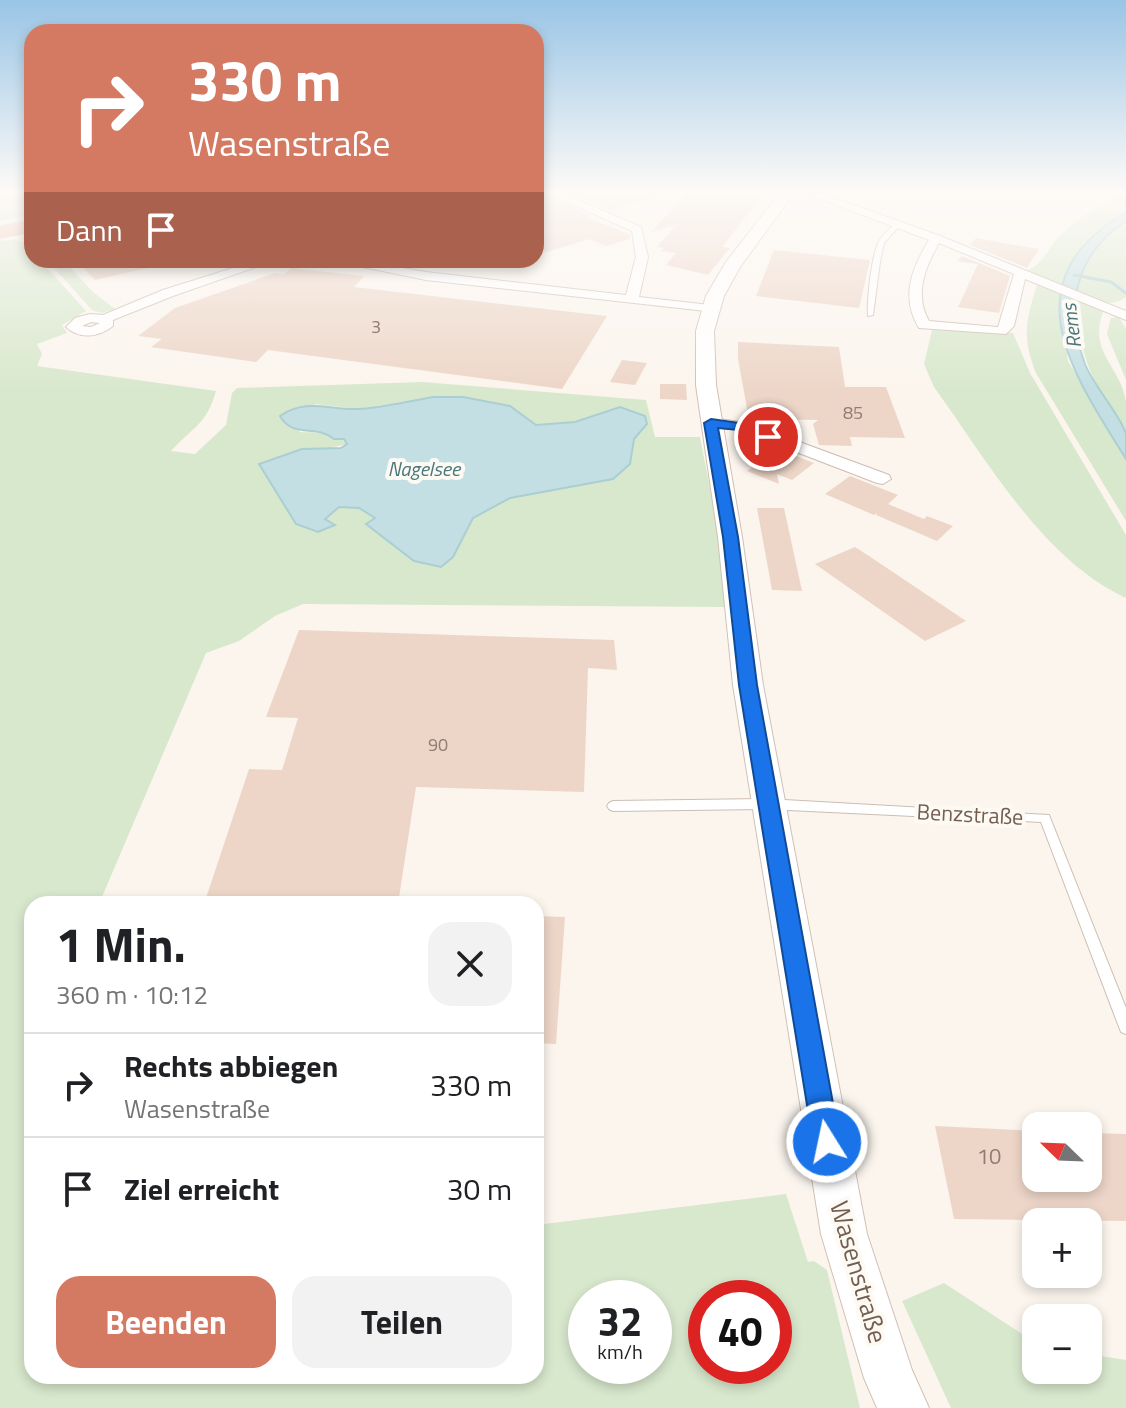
<!DOCTYPE html>
<html lang="de">
<head>
<meta charset="utf-8">
<style>
	body { margin:0; font-family:"Titillium Web",sans-serif; background:#f2f2f2; color:#202124; height:100vh; display:flex; flex-direction:column; font-size:30px; white-space:nowrap }
	* { box-sizing:border-box; margin:0 }
	p { font-size:26px; color:#757577 }
	.icon { flex:none; width:44px; height:44px; fill:none; stroke:currentColor; stroke-width:2; stroke-linecap:round; stroke-linejoin:round }
	.map { position:relative; flex:1; overflow:hidden }
	.drawer { position:absolute; left:24px; top:896px; width:520px; height:488px; display:flex; flex-direction:column; background:#fff; border-radius:24px; box-shadow:0 4px 12px #0003 }
	.drawer>* { flex:none }
	.hud { position:absolute; left:24px; top:24px; width:520px; height:244px; border-radius:24px; box-shadow:0 4px 12px #0003; background:#d57a62; color:#fff; overflow:hidden }
	.needle { width:52px; rotate:293deg }
	.fabs { position:absolute; left:1022px; top:1112px; display:grid; gap:16px }
	.fabs a { display:grid; place-items:center; width:80px; height:80px; border-radius:16px; background:#fff; box-shadow:0 4px 12px #0003; font-size:40px }
	.speed { position:absolute; left:568px; top:1280px; display:flex; gap:16px; font-size:40px; font-weight:700; text-align:center }
	.speed>* { display:grid; place-content:center; width:104px; height:104px; border-radius:50%; background:#fff; box-shadow:0 4px 12px #0003; line-height:1 }
	.speed small { font-size:20px; font-weight:400 }
	.speed .limit { border:12px solid #d22; background:#fff; color:#111 }
	.pin { position:absolute; display:grid; place-items:center; width:68px; height:68px; color:#fff; margin:-34px; border:4px solid #fff; border-radius:50%; box-shadow:0 2px 8px #0007 }
	.me { position:absolute; width:88px; margin:-44px; rotate:350deg; stroke-linejoin:round; filter:drop-shadow(0 0 6px #0008) }
	.turn { display:flex; align-items:center; gap:28px; height:168px; padding:0 32px; font-size:36px }
	.turn .icon { width:104px; height:104px; stroke-width:2.5 }
	.turn b { display:block; font-size:56px; line-height:68px }
	.then { display:flex; align-items:center; height:76px; padding:0 32px; background:#0003; gap:16px; font-size:30px }
	.round { display:grid; place-items:center; flex:none; width:84px; height:84px; border-radius:24px; background:#f2f2f2 }
	.headline { display:flex; align-items:center; justify-content:space-between; height:136px; padding:0 32px }
	h1 { font-size:48px; font-weight:700; line-height:60px }
	.primary-button { display:flex; gap:16px; margin-top:auto; padding:16px 32px }
	.primary-button a { flex:1; height:92px; border-radius:24px; background:#d57a62; color:#fff; font-size:32px; font-weight:700; line-height:92px; text-align:center }
	.primary-button a+a { background:#f2f2f2; color:#202124 }
	ul { padding:0; list-style:none }
	li { display:flex; align-items:center; gap:24px; height:104px; padding:0 32px; border-top:2px solid #e0e0e0 }
	li div { flex:1 }
	li b { display:block; font-size:30px }
	li em { font-style:normal }
	.map>svg:first-child { display:block }
	.green { fill:#d8e8cd; fill-rule:evenodd }
	.water { fill:#c3dfe3; stroke:#abced3; stroke-width:2 }
	.lines { fill:none; stroke-linecap:round; stroke-linejoin:round }
	.stream { stroke:#abced3; stroke-width:3 }
	.building { fill:#edd6c8 }
	.lane-casing { stroke:#ccbeb4; stroke-width:2 }
	.street-casing { stroke:#ccbeb4; stroke-width:2 }
	.secondary-casing { stroke:#d1c0b4; stroke-width:2 }
	.highway-casing { stroke:#d8d2cf; stroke-width:2 }
	.lane { fill:#fff; fill-rule:evenodd }
	.street { fill:#fff; fill-rule:evenodd }
	.secondary { fill:#fff; fill-rule:evenodd }
	.highway { fill:#edbcad; fill-rule:evenodd }
	.route { fill:#1a73e8; stroke:#114b97; stroke-width:2 }
	.labels { text-anchor:middle; dominant-baseline:central; stroke-width:8; stroke-linejoin:round; paint-order:stroke }
	.number-label { font-size:18px; fill:#927c70 }
	.far-water-label { font-size:20px; font-style:italic; fill:#4b767e; stroke:#fdfaf4 }
	.street-label { font-size:22px; fill:#745e52; stroke:#fdfaf4 }
	.near-number-label { font-size:22px; fill:#927c70 }
	.near-street-label { font-size:26px; fill:#745e52; stroke:#fdfaf4 }
</style>
</head>
<body>
<div class="map">
<svg width="1126" height="1408" viewBox="0 0 1126 1408">
	<rect width="100%" height="100%" fill="#fbf5ee"/>
	<g class="green">
		<path d="M 0,193 L 32,193 L 32,215 L 0,221 Z"/>
		<path d="M 1126,194 L 1126,212 L 1083,244 L 1061,287 L 1024,272 C 1043,265 1047,250 1060,236 C 1080,216 1100,205 1126,194 Z"/>
		<path d="M 1126,221 L 1126,297 C 1110,309 1093,300 1076,294 C 1079,263 1101,237 1126,221 Z"/>
		<path d="M 14,239 L 24,243 L 32,251 L 32,260 L 40,260 L 86,311 L 62,325 L 67,333 L 37,344 L 42,354 L 37,366 L 216,391 C 207,424 192,428 171,451 L 195,454 L 226,425 L 232,393 L 237,388 L 422,382 L 646,400 L 655,437 L 700,437 L 719,535 L 725,607 L 303,604 L 275,616 L 239,641 L 206,653 L 99,904 L 32,904 L 32,1376 L 536,1376 L 536,1225 L 786,1194 L 808,1262 L 814,1261 L 827,1270 L 860,1408 L 0,1408 L 0,241 ZM 433,397 L 510,406 L 536,425 L 575,422 L 620,407 L 645,417 L 647,425 L 634,439 L 630,464 L 613,479 L 510,498 L 473,518 L 453,557 L 414,561 L 367,524 L 376,518 L 359,508 L 339,507 L 324,519 L 334,525 L 296,524 L 259,465 L 347,444 C 336,431 316,433 299,432 L 315,404 L 358,409 ZM 586,1298 L 654,1298 L 654,1366 L 586,1366 ZM 706,1298 L 774,1298 L 774,1366 L 706,1366 Z"/>
		<path d="M 47,260 L 63,260 L 93,292 L 115,309 L 102,313 L 92,310 Z"/>
		<path d="M 1038,282 L 1060,291 L 1068,361 L 1126,459 L 1126,521 L 1036,373 C 1021,334 1026,321 1038,282 Z"/>
		<path d="M 1075,297 L 1098,306 L 1103,312 C 1088,352 1121,367 1126,401 C 1126,411 1126,423 1126,433 C 1092,381 1080,360 1075,297 Z"/>
		<path d="M 1119,317 L 1126,329 L 1126,380 L 1107,334 L 1111,318 Z"/>
		<path d="M 932,330 L 1013,333 L 1030,373 L 1126,535 L 1126,598 C 1043,560 986,459 934,387 L 924,364 Z"/>
		<path d="M 944,1283 L 1036,1343 L 1036,1370 L 1088,1370 L 1088,1354 L 1126,1360 L 1126,1408 L 951,1408 L 902,1301 Z"/>
	</g>
	<g class="water">
		<path d="M 1126,212 L 1126,221 C 1075,254 1064,308 1085,364 C 1093,385 1121,416 1126,434 C 1126,441 1126,452 1126,459 C 1072,372 1008,282 1126,212 Z"/>
		<path d="M 433,397 L 463,397 L 510,406 L 536,425 L 575,422 L 620,407 L 645,416 L 647,424 L 634,439 L 630,464 L 613,479 L 510,498 L 473,518 L 453,557 L 441,567 L 414,561 L 366,524 L 375,518 L 359,508 L 339,507 L 325,519 L 335,525 L 318,532 L 296,524 L 259,464 L 302,449 L 341,448 L 347,444 L 344,439 L 334,439 C 317,424 293,439 280,416 C 306,398 329,410 358,409 C 383,408 409,401 433,397 Z"/>
	</g>
	<g class="lines">
		<path class="stream" d="M 1074,275 L 1111,282 L 1126,293"/>
	</g>
	<g class="building">
		<path d="M 536,193 L 544,193 L 591,216 L 586,217 L 630,235 L 630,239 L 606,246 L 590,239 L 536,255 Z"/>
		<path d="M 568,193 L 653,193 L 654,197 L 610,210 Z"/>
		<path d="M 688,193 L 764,193 L 722,247 L 730,248 L 708,275 L 666,265 L 676,253 L 661,251 L 664,248 L 657,247 L 676,225 L 651,232 Z"/>
		<path d="M 976,238 L 1014,245 L 1039,249 L 1027,268 L 970,245 Z"/>
		<path d="M 774,250 L 870,260 L 859,308 L 756,296 Z"/>
		<path d="M 962,256 L 1010,276 L 999,313 L 958,307 L 978,264 L 957,261 Z"/>
		<path d="M 76,260 L 151,260 L 152,267 L 95,280 Z"/>
		<path d="M 291,268 L 364,276 L 354,287 L 607,316 L 562,389 L 268,350 L 256,362 L 151,347 L 162,339 L 138,336 L 175,308 L 275,273 L 284,274 Z"/>
		<path d="M 738,342 L 839,347 L 845,387 L 886,387 L 905,438 L 850,437 L 852,446 L 819,445 L 813,424 L 818,420 L 749,419 L 738,359 Z"/>
		<path d="M 622,360 L 647,363 L 635,385 L 610,382 Z"/>
		<path d="M 660,384 L 686,384 L 687,400 L 660,399 Z"/>
		<path d="M 778,449 L 814,463 L 792,480 L 777,474 L 779,484 L 747,471 Z"/>
		<path d="M 850,476 L 898,495 L 888,504 L 924,519 L 927,516 L 953,526 L 937,541 L 876,515 L 877,513 L 874,515 L 825,494 Z"/>
		<path d="M 757,508 L 784,508 L 802,591 L 772,590 Z"/>
		<path d="M 855,547 L 869,556 L 966,621 L 925,641 L 815,564 Z"/>
		<path d="M 299,630 L 614,640 L 617,670 L 588,668 L 584,792 L 416,787 L 398,904 L 204,904 L 249,769 L 282,770 L 298,718 L 266,717 Z"/>
		<path d="M 536,916 L 565,917 L 556,1044 L 536,1043 Z"/>
		<path d="M 935,1126 L 1036,1131 L 1036,1178 L 1088,1178 L 1088,1133 L 1126,1134 L 1126,1221 L 954,1219 Z"/>
	</g>
	<g class="lines">
		<defs>
			<g id="lane">
				<path d="M 896,223 L 901,224 L 884,243 L 880,262 L 873,315 L 868,316 C 867,298 871,261 878,243 C 882,235 890,229 896,223 Z"/>
				<path d="M 767,799 L 1049,815 L 1126,1008 L 1126,1034 L 1121,1032 L 1119,1027 L 1041,822 L 767,809 L 613,811 L 609,809 L 607,806 L 609,803 L 613,801 Z"/>
			</g>
			<g id="street">
				<path d="M 547,193 L 561,193 L 641,227 L 648,257 L 639,297 L 710,305 L 715,306 L 715,312 L 426,280 L 329,260 L 356,260 L 426,272 L 626,295 L 636,257 L 632,231 Z"/>
				<path d="M 805,193 L 820,193 L 940,236 L 1126,311 L 1126,320 L 1025,279 L 1014,326 L 1006,334 L 919,328 C 900,297 912,268 929,240 ZM 939,243 L 1014,274 L 998,327 L 929,321 C 914,295 925,267 939,243 Z"/>
				<path d="M 258,260 L 276,260 L 173,296 L 113,320 L 113,326 C 99,337 80,340 66,327 L 75,318 L 90,314 L 103,315 L 163,290 ZM 91,322 L 100,323 L 91,327 L 82,326 Z"/>
				<path d="M 711,418 L 748,423 L 889,475 L 891,479 L 883,484 L 877,483 L 739,430 L 705,426 L 703,423 Z"/>
			</g>
			<path id="secondary" d="M 780,193 L 794,193 L 740,267 L 724,296 L 714,331 L 716,385 L 742,537 L 763,685 L 867,1234 L 912,1370 L 929,1408 L 877,1408 L 864,1378 L 821,1234 L 733,685 L 718,537 L 696,385 L 696,331 L 706,296 L 726,262 Z"/>
			<path id="highway" d="M 32,220 L 32,232 L 0,238 L 0,226 Z"/>
		</defs>
		<use href="#lane" class="lane-casing"/>
		<use href="#street" class="street-casing"/>
		<use href="#secondary" class="secondary-casing"/>
		<use href="#highway" class="highway-casing"/>
		<use href="#lane" class="lane"/>
		<use href="#street" class="street"/>
		<use href="#secondary" class="secondary"/>
		<use href="#highway" class="highway"/>
	</g>
	<linearGradient id="sky" x2="0" y2="1"><stop stop-color="#99c5e6"/><stop offset="0.49" stop-color="#fdfaf7"/><stop offset="1" stop-color="#fdfaf7" stop-opacity="0"/></linearGradient>
	<rect width="1126" height="390" fill="url(#sky)"/>
	<path class="route" d="M 711,419 L 746,424 L 775,437 L 768,441 L 739,430 L 718,428 L 738,537 L 757,685 L 840,1142 L 836,1151 L 827,1155 L 817,1151 L 813,1142 L 739,685 L 723,537 L 704,423 Z"/>
	<g class="labels">
		<g class="number-label">
			<text x="376" y="326">3</text>
			<text x="853" y="412">85</text>
			<text x="438" y="744">90</text>
		</g>
		<g class="far-water-label">
			<text transform="translate(1071 326) rotate(-97)">Rems</text>
			<text x="424" y="468">Nagelsee</text>
		</g>
		<g class="street-label">
			<text transform="translate(970 814) rotate(3)">Benzstraße</text>
		</g>
		<g class="near-number-label">
			<text x="989" y="1156">10</text>
		</g>
		<g class="near-street-label">
			<text transform="translate(859 1272) rotate(74)">Wasenstraße</text>
		</g>
	</g>
</svg>
<div class="fabs">
<a><svg class="needle" viewBox="-14 -14 28 28"><path d="M0-13l5 13h-10z" fill="#e53935"/><path d="M0 13l5-13h-10z" fill="#757577"/></svg></a>
<a>+</a>
<a>−</a>
</div>
<div class="speed"><div>32<small>km/h</small></div><div class="limit">40</div></div>
<div class="pin" style="left:768px;top:437px;background:#d93025"><svg class="icon" aria-label="arrive" viewBox="0 0 24 24"><path d="M6 21V4h12l-3 4 3 4H6"/></svg></div>
<svg class="me" style="left:827px;top:1142px" viewBox="-20 -20 40 40"><circle r="17" fill="#1a73e8" stroke="#fff" stroke-width="3"/><path d="M0-11L8 9 0 5-8 9z" fill="#fff"/></svg>
<div class="hud">
<div class="turn"><svg class="icon" aria-label="right" viewBox="0 0 24 24"><path d="M7 20v-9h11M14 6l5 5-5 5"/></svg><div><b>330 m</b>Wasenstraße</div></div>
<div class="then">Dann<svg class="icon" aria-label="arrive" viewBox="0 0 24 24"><path d="M6 21V4h12l-3 4 3 4H6"/></svg></div>
</div>
<section class="drawer">
<div class="headline"><div><h1>1 Min.</h1><p>360 m · 10:12</p></div><a class="round"><svg class="icon" aria-label="close" viewBox="0 0 24 24"><path d="M6 6l12 12M18 6L6 18"/></svg></a></div>
<ul>
<li><svg class="icon" aria-label="right" viewBox="0 0 24 24"><path d="M7 20v-9h11M14 6l5 5-5 5"/></svg><div><b>Rechts abbiegen</b><p>Wasenstraße</p></div><em>330 m</em></li>
<li><svg class="icon" aria-label="arrive" viewBox="0 0 24 24"><path d="M6 21V4h12l-3 4 3 4H6"/></svg><div><b>Ziel erreicht</b></div><em>30 m</em></li>
</ul>
<div class="primary-button"><a>Beenden</a><a>Teilen</a></div>
</section>
</div>
</body>
</html>
